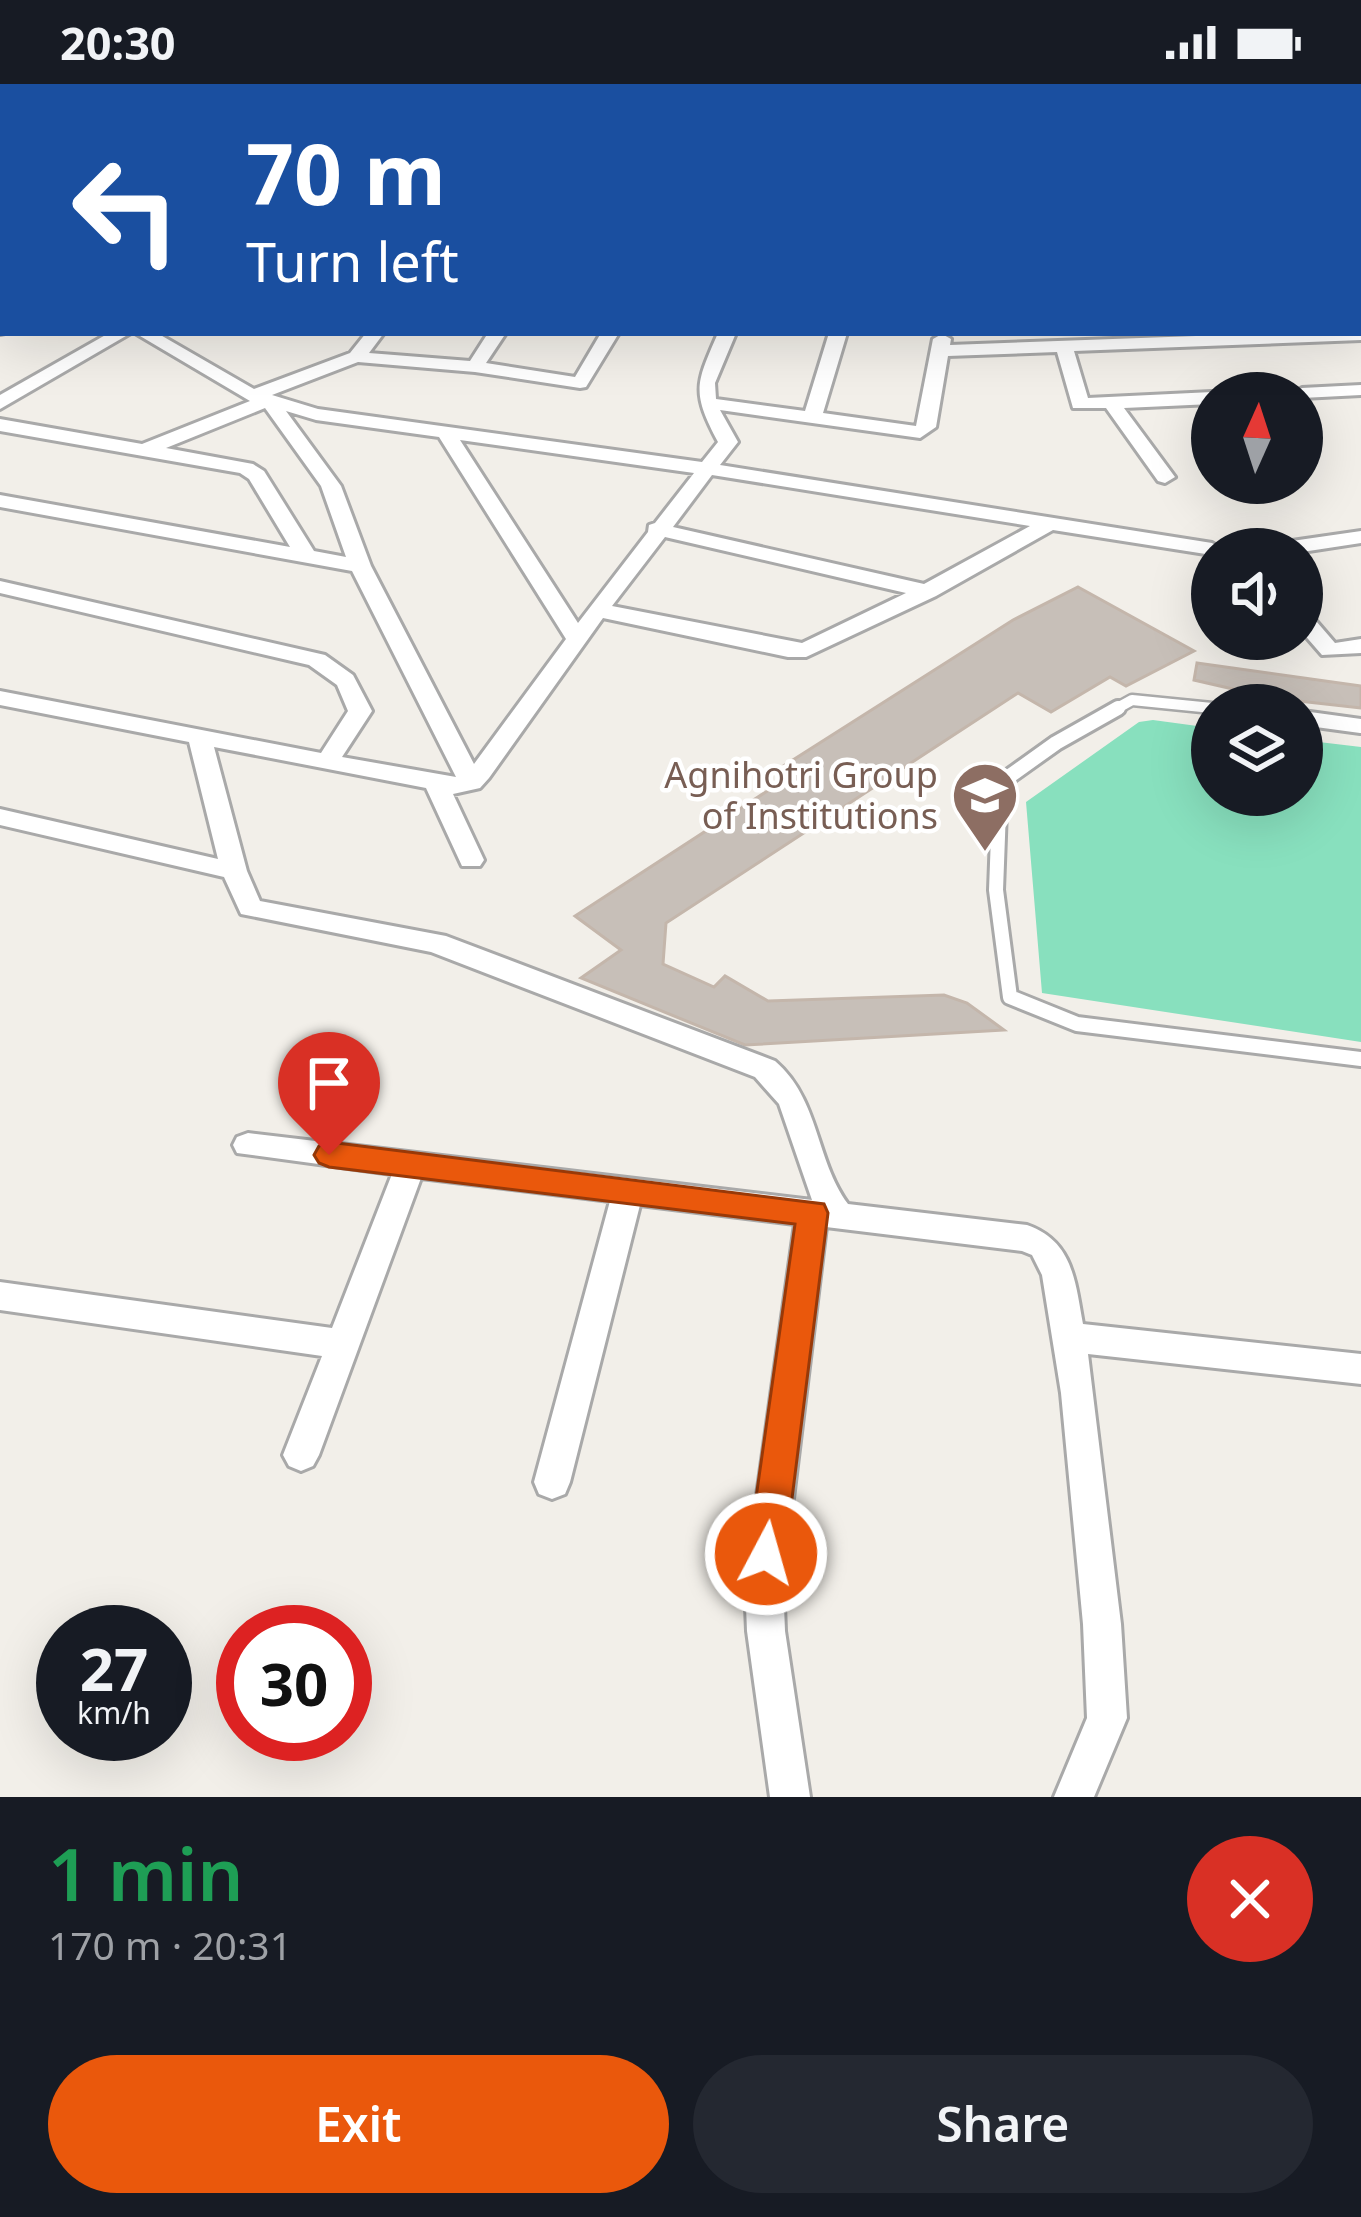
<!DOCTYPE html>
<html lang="en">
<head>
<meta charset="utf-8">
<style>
	body { margin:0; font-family:"Noto Sans",sans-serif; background:#242831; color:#f1f3f6; height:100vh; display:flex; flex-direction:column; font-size:45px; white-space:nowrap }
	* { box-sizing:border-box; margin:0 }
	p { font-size:39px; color:#9ea1a6 }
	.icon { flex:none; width:66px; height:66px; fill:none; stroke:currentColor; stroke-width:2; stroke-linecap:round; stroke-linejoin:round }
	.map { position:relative; height:1713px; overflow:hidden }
	.side { display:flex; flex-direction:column; background:#171b24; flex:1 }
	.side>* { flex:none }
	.hud { position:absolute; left:0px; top:0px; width:1362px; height:252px; box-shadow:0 12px 48px #0002; background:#1a4fa0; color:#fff; overflow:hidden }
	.needle { width:78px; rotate:3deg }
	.controls { position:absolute; left:1191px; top:288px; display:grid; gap:24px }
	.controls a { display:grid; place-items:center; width:132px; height:132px; border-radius:50%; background:#171b24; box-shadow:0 12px 48px #0002; font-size:60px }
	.speed { position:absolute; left:36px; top:1521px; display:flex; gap:24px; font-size:60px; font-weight:700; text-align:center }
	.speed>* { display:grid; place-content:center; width:156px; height:156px; border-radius:50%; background:#171b24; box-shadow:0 12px 48px #0002; line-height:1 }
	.speed small { font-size:30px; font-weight:400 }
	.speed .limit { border:18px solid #d22; background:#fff; color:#111 }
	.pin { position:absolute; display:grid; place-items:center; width:102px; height:102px; color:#fff; margin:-123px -51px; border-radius:50% 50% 50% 0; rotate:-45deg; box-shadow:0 0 12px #0007 }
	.pin .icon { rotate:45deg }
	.me { position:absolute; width:132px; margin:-66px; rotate:6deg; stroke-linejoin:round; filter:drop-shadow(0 0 9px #0008) }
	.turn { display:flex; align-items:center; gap:42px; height:252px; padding:0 48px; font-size:54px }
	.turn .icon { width:156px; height:156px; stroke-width:2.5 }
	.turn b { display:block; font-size:84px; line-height:102px }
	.round { display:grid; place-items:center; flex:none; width:126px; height:126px; border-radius:63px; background:#242831 }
	.overview { display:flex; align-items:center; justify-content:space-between; height:204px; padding:0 48px }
	h1 { font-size:72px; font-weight:600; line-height:90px; color:#1e9e55 }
	.primary-button { display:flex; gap:24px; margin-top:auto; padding:24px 48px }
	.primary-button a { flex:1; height:138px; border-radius:72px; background:#ea580c; color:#fff; font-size:48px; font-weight:600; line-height:138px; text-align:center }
	.primary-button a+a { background:#242831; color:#f1f3f6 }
	.status { display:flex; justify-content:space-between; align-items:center; height:84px; padding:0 60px; background:#171b24; direction:ltr }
	.status svg { height:33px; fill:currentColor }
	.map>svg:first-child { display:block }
	.pitch { fill:#88e0be }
	.building { fill:#c7bfb8; stroke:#c4b6ab; stroke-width:3 }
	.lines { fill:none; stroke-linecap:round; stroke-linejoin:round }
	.lane-far1-casing { stroke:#a9a9a9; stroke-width:15 }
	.lane-casing { stroke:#a9a9a9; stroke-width:20 }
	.street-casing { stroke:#a9a9a9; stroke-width:6 }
	.lane-far1 { stroke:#fff; stroke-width:10 }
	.lane { stroke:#fff; stroke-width:14 }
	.street { fill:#fff; fill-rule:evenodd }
	.route { fill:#ea580c; stroke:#983908; stroke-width:3 }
	.labels { text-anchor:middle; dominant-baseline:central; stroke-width:9; stroke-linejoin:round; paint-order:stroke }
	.education-label { font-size:36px; fill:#785e54; stroke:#fff; text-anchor:end }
</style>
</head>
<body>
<div class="status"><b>20:30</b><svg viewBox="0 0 49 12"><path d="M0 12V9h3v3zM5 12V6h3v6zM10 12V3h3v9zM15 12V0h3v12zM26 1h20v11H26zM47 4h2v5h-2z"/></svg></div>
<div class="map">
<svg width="1361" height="1713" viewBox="0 0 1361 1713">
	<rect width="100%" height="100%" fill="#f2efe9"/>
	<path class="pitch" d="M 1153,636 L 1212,644 L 1212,711 L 1302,711 L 1302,656 L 1361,663 L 1361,958 L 1042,909 L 1026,718 L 1139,638 Z"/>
	<g class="building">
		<path d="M 1078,503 L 1194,567 L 1126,602 L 1110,593 L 1051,628 L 1018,609 L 666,839 L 663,880 L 714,903 L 725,892 L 768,917 L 944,911 L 967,919 L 1004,946 L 745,961 L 581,894 L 621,866 L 575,832 L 795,689 L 785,681 L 1013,536 Z"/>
		<path d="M 1197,579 L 1361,602 L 1361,624 L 1272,614 L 1194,596 Z"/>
	</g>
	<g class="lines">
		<defs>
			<path id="lane-far1" d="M 1112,627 L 1132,616 L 1212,624"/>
			<g id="lane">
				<path d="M 1118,624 L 1056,659 L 1000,699 L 996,806 L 1010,913 L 1077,940 L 1361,975"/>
				<path d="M 1302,634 L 1361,642"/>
			</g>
			<g id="street">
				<path d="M 474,0 L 489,0 L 491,3 L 476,3 Z"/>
				<path d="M 988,0 L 1021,0 L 1022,1 L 991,3 Z"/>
				<rect x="1090" y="0" width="14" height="3"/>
				<path d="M 1185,0 L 1199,0 L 1200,3 L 1186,3 Z"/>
				<path d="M 1273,0 L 1287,0 L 1288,3 L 1274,3 Z"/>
				<rect x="1359" y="37" width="2" height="8"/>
				<path d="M 1359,142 L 1361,143 L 1361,153 L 1359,152 Z"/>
				<path d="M 0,177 L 3,178 L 3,188 L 0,187 Z"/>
				<rect x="1359" y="193" width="2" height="10"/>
				<path d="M 3,238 L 5,249 L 0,250 L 0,239 Z"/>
				<path d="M 1361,246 L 1361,256 L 1074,267 L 1088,314 L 1212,308 L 1214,309 L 1212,320 L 1124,324 L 1175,393 L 1165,399 L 1158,397 L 1106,324 L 1073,324 L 1057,268 L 948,272 L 936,343 L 920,354 L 720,326 L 738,358 L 720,381 L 1212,459 L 1222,465 L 1212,465 L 1212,471 L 1053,446 L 936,512 L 806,573 L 788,573 L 603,534 L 489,694 L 480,704 L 453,710 L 484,776 L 480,782 L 462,782 L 426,704 L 214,663 L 247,787 L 260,817 L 446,852 L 775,977 C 820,1016 815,1075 848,1120 L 1027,1141 C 1073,1157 1075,1197 1083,1240 L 1361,1270 L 1361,1300 L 1088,1270 L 1121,1540 L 1127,1634 L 1094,1713 L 1054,1713 L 1087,1634 L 1083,1540 L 1061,1309 L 1042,1191 L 1032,1171 L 1022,1167 L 826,1143 L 783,1497 L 785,1547 L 810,1713 L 770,1713 L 747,1547 L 745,1497 L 795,1140 L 640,1121 L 570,1398 L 565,1410 L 552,1415 L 539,1410 L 534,1398 L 610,1117 L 421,1094 L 319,1371 L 313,1382 L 301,1387 L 289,1382 L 283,1371 L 322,1272 L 0,1226 L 0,1198 L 332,1244 L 392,1090 L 237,1069 L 233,1061 L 237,1053 L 248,1049 L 812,1116 L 779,1020 L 755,993 L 431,868 L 241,830 L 224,793 L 0,741 L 0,725 L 218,775 L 189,658 L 0,621 L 0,607 L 321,669 L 348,627 L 337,601 L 309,581 L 0,509 L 0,497 L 325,571 L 353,591 L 372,627 L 342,673 L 456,693 L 352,487 L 0,423 L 0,411 L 290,463 L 249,395 L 240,389 L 0,347 L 0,335 L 142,360 L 250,317 L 135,249 L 157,249 L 254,305 L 350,269 L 366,249 L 384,249 L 369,269 L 470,277 L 488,249 L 506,249 L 486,279 L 575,293 L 601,249 L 619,249 L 586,303 L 580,304 L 475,288 L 358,278 L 272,311 L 318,325 L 702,378 L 718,358 C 691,307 696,300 718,249 L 736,249 L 715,299 L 716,315 L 805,327 L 829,249 L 847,249 L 823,329 L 916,342 L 933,255 L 942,250 L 951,255 L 950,261 ZM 265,324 L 321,402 L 346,473 L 314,467 L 264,387 L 253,380 L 166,364 ZM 286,327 L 316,336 L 439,353 L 566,555 L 474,680 L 371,482 L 341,402 ZM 460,356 L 694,389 L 655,439 L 649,441 L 648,448 L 578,539 ZM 712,391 L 1030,442 L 924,500 L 673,443 ZM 665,453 L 906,509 L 802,559 L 612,522 Z"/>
				<path d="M 109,249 L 131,249 L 0,325 L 0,311 Z"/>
				<path d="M 1361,301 L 1361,311 L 1302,314 L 1302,309 L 1293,309 L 1302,304 Z"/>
				<path d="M 1361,447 L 1361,459 L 1302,468 L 1268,465 L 1278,459 Z"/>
				<path d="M 1302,528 L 1310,530 L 1335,559 L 1361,555 L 1361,569 L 1322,571 L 1302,548 Z"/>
			</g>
		</defs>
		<use href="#lane-far1" class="lane-far1-casing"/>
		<use href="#lane" class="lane-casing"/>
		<use href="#street" class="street-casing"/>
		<use href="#lane-far1" class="lane-far1"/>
		<use href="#lane" class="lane"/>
		<use href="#street" class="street"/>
	</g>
	<path class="route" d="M 329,1058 L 824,1120 L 828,1129 L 785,1470 L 779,1483 L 766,1488 L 753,1483 L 748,1470 L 795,1140 L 329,1083 L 319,1079 L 314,1071 L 319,1062 Z"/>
	<defs>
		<symbol id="university-pin" viewBox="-11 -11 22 30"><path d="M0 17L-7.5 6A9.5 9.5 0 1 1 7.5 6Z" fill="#8d6e63" stroke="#fff"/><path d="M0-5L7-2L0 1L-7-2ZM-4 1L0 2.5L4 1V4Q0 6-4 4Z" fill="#fff"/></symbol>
	</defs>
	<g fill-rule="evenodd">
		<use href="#university-pin" x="947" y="673" width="76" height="104"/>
	</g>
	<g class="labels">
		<g class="education-label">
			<text x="938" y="690">Agnihotri Group<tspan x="938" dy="41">of Institutions</tspan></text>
		</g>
	</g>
</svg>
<div class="controls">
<a><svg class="needle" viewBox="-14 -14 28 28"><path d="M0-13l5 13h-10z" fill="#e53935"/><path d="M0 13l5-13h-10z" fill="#9ea1a6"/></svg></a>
<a><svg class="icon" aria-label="sound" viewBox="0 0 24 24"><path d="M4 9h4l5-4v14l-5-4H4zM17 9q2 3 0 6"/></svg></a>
<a><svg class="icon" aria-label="layers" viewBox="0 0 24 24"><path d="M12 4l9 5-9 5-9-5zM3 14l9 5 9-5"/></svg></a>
</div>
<div class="speed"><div>27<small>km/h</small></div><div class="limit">30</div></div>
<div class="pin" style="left:329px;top:1071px;background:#d93025"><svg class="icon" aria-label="arrive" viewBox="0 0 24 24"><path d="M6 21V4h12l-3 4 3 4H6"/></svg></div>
<svg class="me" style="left:766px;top:1470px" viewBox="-20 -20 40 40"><circle r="17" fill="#ea580c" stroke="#fff" stroke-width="3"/><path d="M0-11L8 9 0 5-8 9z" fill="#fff"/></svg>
<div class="hud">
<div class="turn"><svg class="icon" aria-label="left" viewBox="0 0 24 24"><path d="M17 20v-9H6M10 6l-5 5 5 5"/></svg><div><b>70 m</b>Turn left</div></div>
</div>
</div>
<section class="side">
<div class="overview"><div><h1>1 min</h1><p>170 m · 20:31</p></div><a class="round" style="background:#d93025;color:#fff"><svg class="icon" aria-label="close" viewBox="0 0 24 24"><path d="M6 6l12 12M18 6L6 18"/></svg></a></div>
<div class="primary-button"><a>Exit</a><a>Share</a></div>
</section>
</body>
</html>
